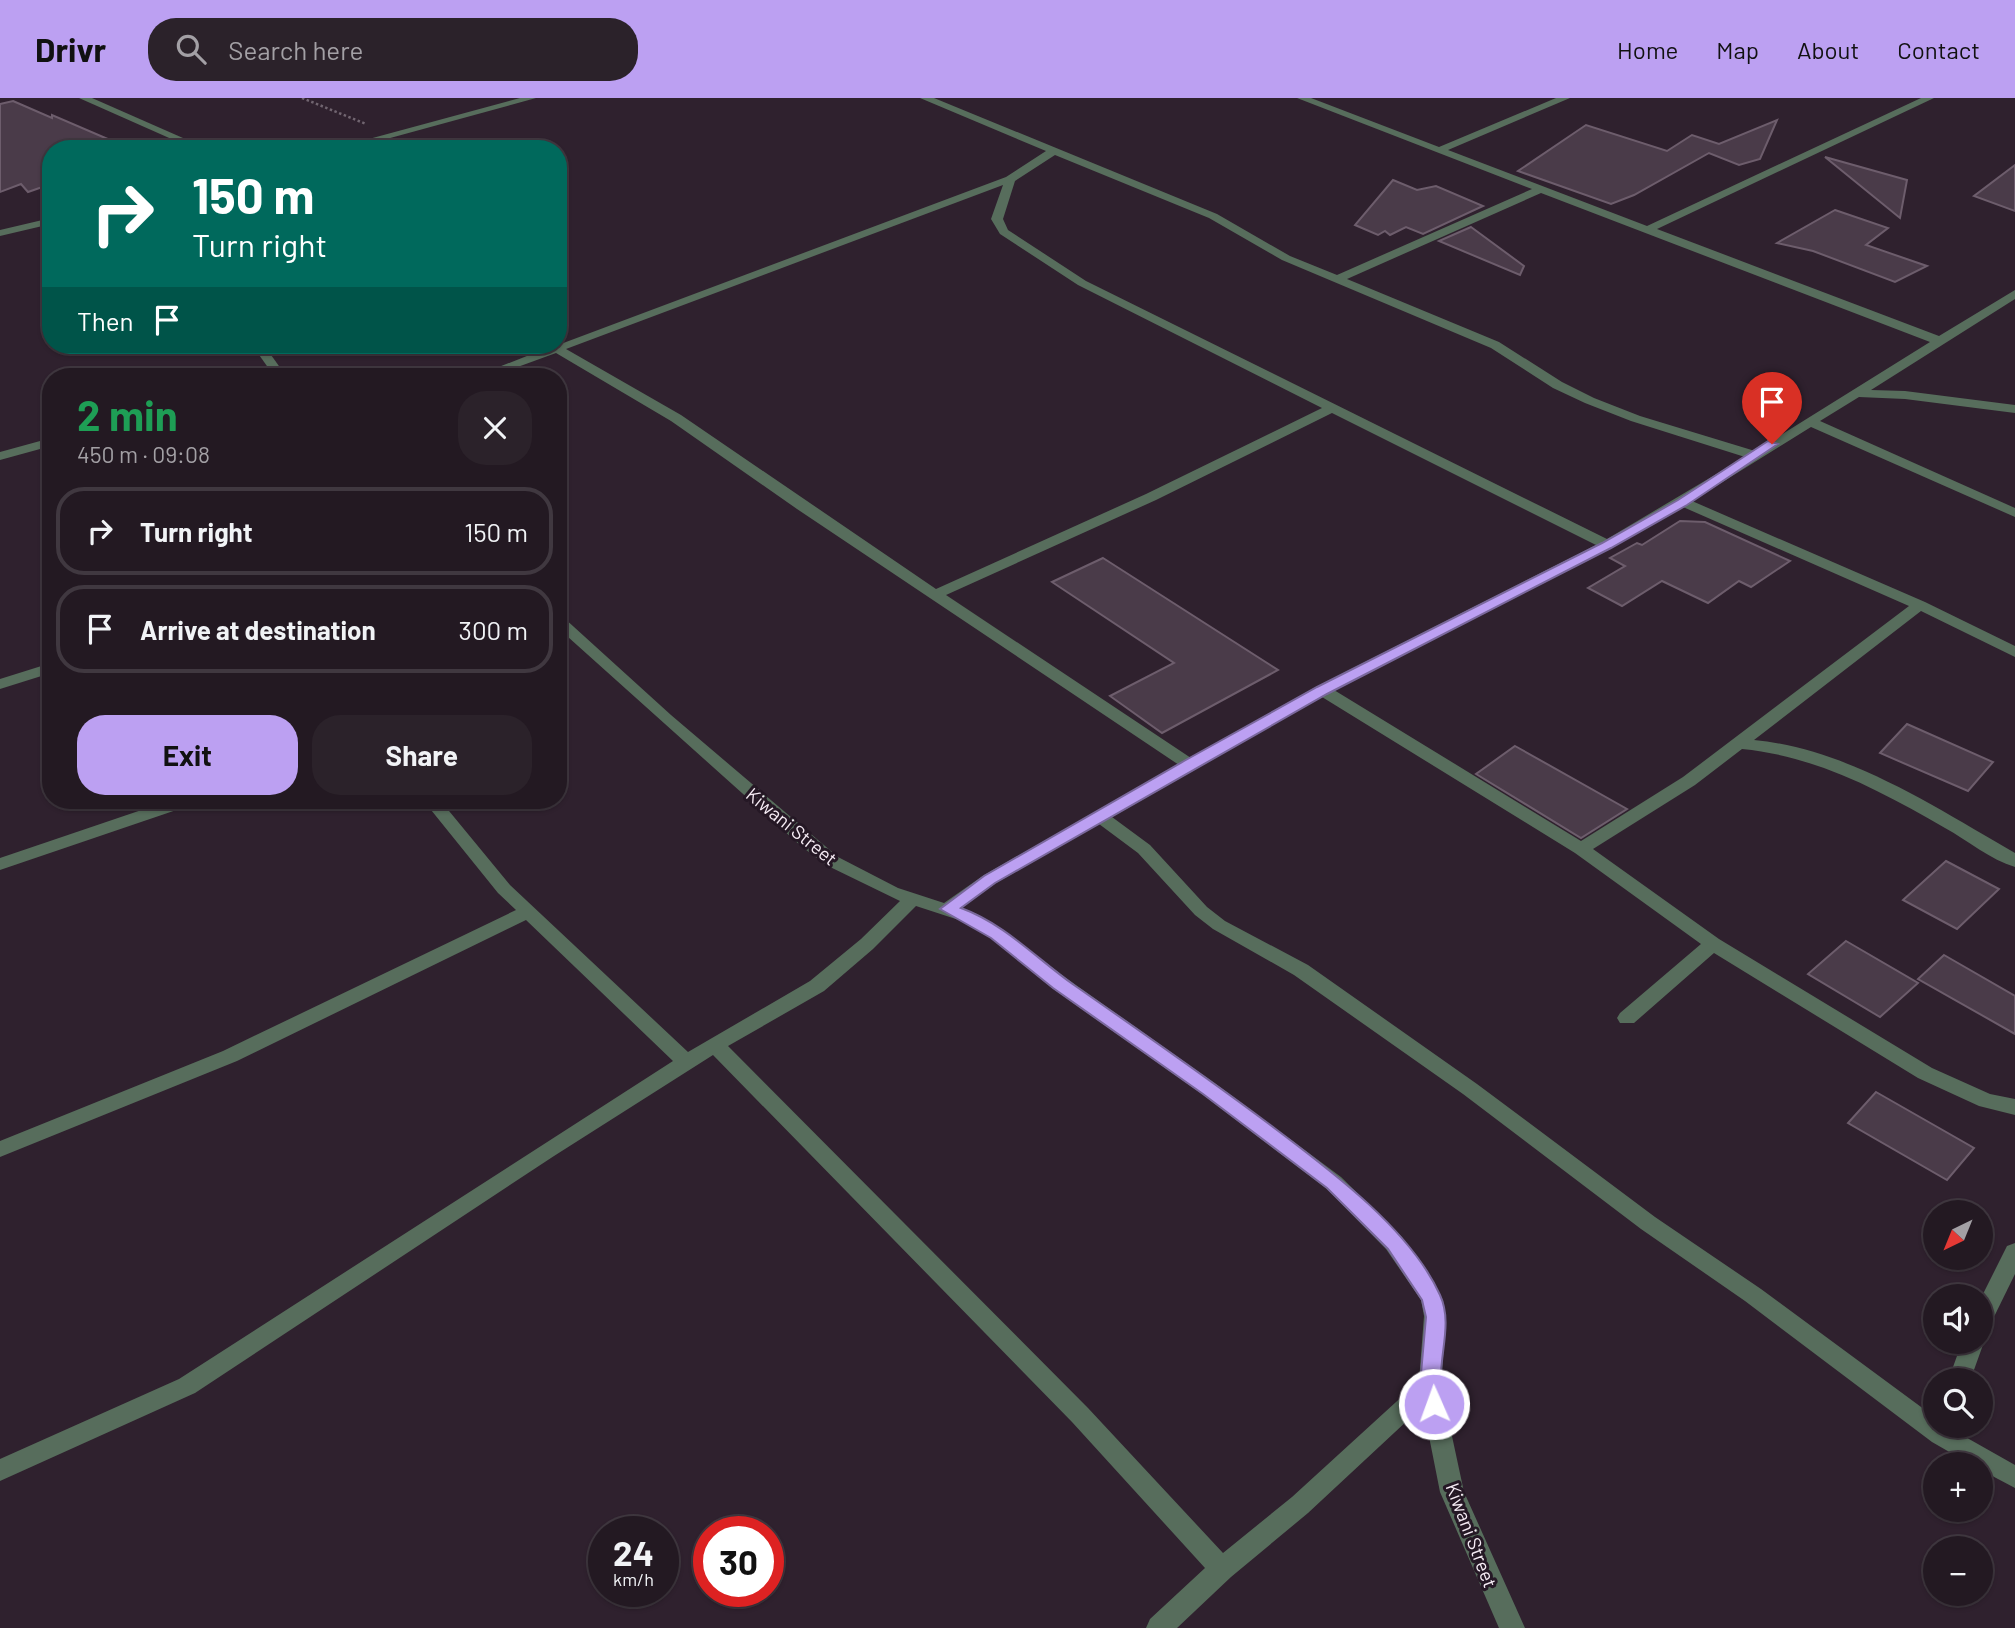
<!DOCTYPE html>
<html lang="en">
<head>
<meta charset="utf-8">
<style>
	body { margin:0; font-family:Barlow,sans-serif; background:#2b222a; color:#f1f3f6; height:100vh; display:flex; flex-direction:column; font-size:26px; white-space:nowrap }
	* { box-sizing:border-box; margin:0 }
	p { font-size:23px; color:#a3a0a5 }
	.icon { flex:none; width:38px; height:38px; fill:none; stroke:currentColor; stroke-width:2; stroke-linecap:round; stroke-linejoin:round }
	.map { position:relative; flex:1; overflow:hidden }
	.details { position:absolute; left:42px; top:270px; width:525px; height:441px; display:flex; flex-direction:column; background:#231922; border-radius:28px; box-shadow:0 2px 5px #0004,0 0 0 2px #403840 }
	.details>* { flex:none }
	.top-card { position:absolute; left:42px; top:42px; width:525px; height:214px; border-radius:28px; box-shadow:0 2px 5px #0004,0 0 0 2px #403840; background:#00695c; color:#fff; overflow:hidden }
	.needle { width:46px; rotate:223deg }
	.buttons { position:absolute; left:1923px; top:1102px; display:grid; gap:14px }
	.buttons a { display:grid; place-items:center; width:70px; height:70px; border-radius:50%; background:#231922; box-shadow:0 2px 5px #0004,0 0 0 2px #403840; font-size:35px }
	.speed { position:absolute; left:588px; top:1418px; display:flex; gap:14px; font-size:35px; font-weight:700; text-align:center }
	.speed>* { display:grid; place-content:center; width:91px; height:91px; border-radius:50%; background:#231922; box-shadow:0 2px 5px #0004,0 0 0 2px #403840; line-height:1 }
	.speed small { font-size:18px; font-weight:400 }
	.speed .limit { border:10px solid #d22; background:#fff; color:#111 }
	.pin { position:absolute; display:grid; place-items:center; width:60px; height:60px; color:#fff; margin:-72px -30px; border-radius:50% 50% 50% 0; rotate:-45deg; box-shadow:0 0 7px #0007 }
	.pin .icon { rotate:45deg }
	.me { position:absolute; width:77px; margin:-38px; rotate:358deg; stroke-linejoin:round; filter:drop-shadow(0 0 5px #0008) }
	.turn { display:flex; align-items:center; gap:24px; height:147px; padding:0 35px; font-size:32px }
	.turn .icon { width:91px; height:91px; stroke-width:2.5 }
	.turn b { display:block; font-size:49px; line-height:60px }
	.then { display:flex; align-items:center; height:66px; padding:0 35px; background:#0003; gap:14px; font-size:26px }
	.round { display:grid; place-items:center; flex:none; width:74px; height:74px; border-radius:28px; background:#2b222a }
	.headline { display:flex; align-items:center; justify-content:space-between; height:119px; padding:0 35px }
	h1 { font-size:42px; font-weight:700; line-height:52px; color:#1e9e55 }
	.action { display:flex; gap:14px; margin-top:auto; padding:14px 35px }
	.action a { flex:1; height:80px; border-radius:28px; background:#bca0f2; color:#111; font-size:28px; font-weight:700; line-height:80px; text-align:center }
	.action a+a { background:#2b222a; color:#f1f3f6 }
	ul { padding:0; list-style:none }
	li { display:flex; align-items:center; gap:21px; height:88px; margin:0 14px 10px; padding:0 21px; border:4px solid #403840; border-radius:28px }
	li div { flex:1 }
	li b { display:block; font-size:26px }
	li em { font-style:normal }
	header { display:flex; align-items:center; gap:42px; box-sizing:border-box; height:98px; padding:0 35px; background:#bca0f2; color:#111 }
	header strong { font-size:33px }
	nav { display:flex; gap:38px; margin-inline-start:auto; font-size:24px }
	.search { width:490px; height:63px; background:#2b222a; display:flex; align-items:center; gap:18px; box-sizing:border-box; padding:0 24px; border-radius:28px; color:#a3a0a5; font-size:26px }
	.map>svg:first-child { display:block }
	.building { fill:#4a3b49; stroke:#6d5d6c; stroke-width:2 }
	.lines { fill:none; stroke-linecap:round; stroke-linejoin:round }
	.path { stroke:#716570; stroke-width:2.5; stroke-dasharray:2.5 2.5; stroke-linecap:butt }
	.minor { fill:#576d5c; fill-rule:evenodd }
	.tertiary { fill:#576d5c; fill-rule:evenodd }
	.route { fill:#bca0f2; stroke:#7a689d; stroke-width:2 }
	.labels { text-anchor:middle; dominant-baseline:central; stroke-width:6; stroke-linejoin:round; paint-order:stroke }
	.street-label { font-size:19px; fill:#f6ecf5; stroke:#251825 }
</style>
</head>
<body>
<header>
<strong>Drivr</strong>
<div class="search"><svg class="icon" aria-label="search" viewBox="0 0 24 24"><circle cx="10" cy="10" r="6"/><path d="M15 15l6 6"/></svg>Search here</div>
<nav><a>Home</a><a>Map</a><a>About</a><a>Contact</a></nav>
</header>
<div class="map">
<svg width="2015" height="1530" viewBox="0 0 2015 1530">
	<rect width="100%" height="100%" fill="#2f212e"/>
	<g class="building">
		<path d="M 13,3 L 52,20 L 52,17 L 131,51 L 51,51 L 51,86 L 28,94 L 21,86 L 0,94 L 0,6 Z"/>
		<path d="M 1777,22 L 1760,61 L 1739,67 L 1709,55 L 1634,97 L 1611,106 L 1518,73 L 1586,27 L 1667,53 L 1692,37 L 1719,46 Z"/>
		<path d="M 1825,59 L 1907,82 L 1900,120 Z"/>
		<path d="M 2015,67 L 2015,113 L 1974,98 Z"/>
		<path d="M 1393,82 L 1417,92 L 1436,88 L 1483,108 L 1423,136 L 1406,129 L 1390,137 L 1385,133 L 1378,137 L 1355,127 Z"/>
		<path d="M 1835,112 L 1888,130 L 1866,147 L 1927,168 L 1895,184 L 1813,153 L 1777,145 Z"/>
		<path d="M 1471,129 L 1524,168 L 1520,177 L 1439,143 Z"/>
		<path d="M 1680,423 L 1705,424 L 1790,463 L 1751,489 L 1739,483 L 1708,505 L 1662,483 L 1622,508 L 1588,490 L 1625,468 L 1610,460 L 1637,445 L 1642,447 Z"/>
		<path d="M 1103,460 L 1278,572 L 1162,635 L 1110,598 L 1174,565 L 1052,484 Z"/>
		<path d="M 1907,626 L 1993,664 L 1968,693 L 1880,655 Z"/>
		<path d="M 1515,648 L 1627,711 L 1581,740 L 1476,676 Z"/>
		<path d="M 1946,763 L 1999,791 L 1957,831 L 1903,802 Z"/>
		<path d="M 1846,843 L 1918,885 L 1880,919 L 1808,876 Z"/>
		<path d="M 1944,857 L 2015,898 L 2015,936 L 1918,881 Z"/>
		<path d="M 1876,994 L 1974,1050 L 1947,1082 L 1848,1025 Z"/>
	</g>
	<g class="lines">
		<path class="path" d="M 302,0 L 366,26"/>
		<g class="minor">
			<path d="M 79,0 L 92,0 L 208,51 L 194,51 Z"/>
			<path d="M 920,0 L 934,0 L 1217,116 L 1290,158 L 1337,177 L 1532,91 L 1297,0 L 1311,0 L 1439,49 L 1556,0 L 1570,0 L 1448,52 L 1647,128 L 1921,0 L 1934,0 L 1657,131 L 1939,238 L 2015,192 L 2015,201 L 1871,292 L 1905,293 L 2015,307 L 2015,315 L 1905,301 L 1859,299 L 1820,323 L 2015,410 L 2015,419 L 1811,329 L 1692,403 L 1925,504 L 2015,548 L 2015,559 L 1921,513 L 1754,642 C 1848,651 1935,709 2015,755 L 2015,769 C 1991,762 1967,742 1945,730 C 1881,693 1816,658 1742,651 L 1695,687 L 1593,751 L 1719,841 L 1932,970 L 1990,996 L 2015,1001 L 2015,1017 L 1979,1008 L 1918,980 L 1714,855 L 1634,925 L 1620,925 L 1617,920 L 1620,915 L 1701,846 L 1575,755 L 1322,599 L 1112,719 L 1150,747 L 1207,809 L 1225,823 L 1308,867 L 1477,986 L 1655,1119 L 1761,1191 L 1936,1320 L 1936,1328 L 1946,1328 L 2015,1367 L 2015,1390 L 1981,1372 L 1981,1367 L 1972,1367 L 1932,1344 L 1745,1203 L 1641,1131 L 1463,996 L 1294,877 L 1213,831 L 1195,817 L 1138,755 L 1099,726 L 996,785 L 961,810 L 977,816 L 1003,832 L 1066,880 L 1216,986 L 1341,1079 L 1402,1139 L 1442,1200 L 1446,1218 L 1441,1287 L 1464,1394 L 1525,1530 L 1499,1530 L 1440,1394 L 1423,1308 L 1308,1415 L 1231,1479 L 1177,1530 L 1146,1530 L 1150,1521 L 1205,1470 L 1072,1324 L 713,957 L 554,1058 L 195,1295 L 0,1383 L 0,1361 L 179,1281 L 673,963 L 526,822 L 237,963 L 0,1059 L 0,1043 L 223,953 L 516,812 L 498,795 L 423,702 L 440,702 L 510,787 L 688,954 L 810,883 L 861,841 L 900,803 L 826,767 L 801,748 L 558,530 L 558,518 L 563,519 L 671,617 L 838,759 L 898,790 L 944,805 L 984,777 L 1179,667 L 797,411 L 671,323 L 556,255 L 493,278 L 476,278 L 547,250 L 545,247 L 558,247 L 1006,79 L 1046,53 ZM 1055,57 L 1209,120 L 1282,162 L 1491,250 L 1553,290 L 1585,305 L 1631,323 L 1745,359 L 1607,441 L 1086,183 L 1008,132 L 1003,121 L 1015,83 ZM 1003,87 L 991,121 L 1000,136 L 1078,187 L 1322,310 L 1146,396 L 936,491 L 681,317 L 566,251 ZM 1541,95 L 1930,244 L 1755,353 L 1640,318 L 1594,300 L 1562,284 L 1499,244 L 1347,181 ZM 1332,315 L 1596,447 L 1316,589 L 1191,660 L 946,497 L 1156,402 ZM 1683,409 L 1909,508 L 1683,679 L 1581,743 L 1334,592 L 1612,450 ZM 916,808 L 965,824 L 991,840 L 1052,890 L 1202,996 L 1327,1091 L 1386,1151 L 1421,1202 L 1424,1218 L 1419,1283 L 1292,1399 L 1223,1455 L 1088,1310 L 728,948 L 824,893 L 873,851 Z"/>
			<path d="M 252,247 L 264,247 L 286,278 L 274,278 Z"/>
			<path d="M 51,340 L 51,348 L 0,362 L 0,354 Z"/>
			<path d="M 51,565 L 51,575 L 0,591 L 0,581 Z"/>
			<path d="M 171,702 L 196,702 L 194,706 L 0,772 L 0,760 Z"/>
			<path d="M 2015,1145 L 2015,1176 L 1989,1229 L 1981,1231 L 1981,1200 L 2007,1148 Z"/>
			<path d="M 1981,1238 L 1984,1244 L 1970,1283 L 1948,1283 L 1962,1244 L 1981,1244 Z"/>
		</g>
		<g class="tertiary">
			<path d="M 520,0 L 536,0 L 350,51 L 332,51 Z"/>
			<path d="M 51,120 L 51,126 L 0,138 L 0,132 Z"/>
		</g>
	</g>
	<path class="route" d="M 1768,343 L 1778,346 L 1687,407 L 1611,450 L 1327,596 L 995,785 L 961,810 C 1005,826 1037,861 1074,887 C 1140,933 1205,978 1269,1026 C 1326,1069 1410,1130 1440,1197 C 1453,1225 1439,1257 1441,1286 C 1441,1296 1446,1303 1441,1312 L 1434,1315 L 1427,1312 L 1420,1287 L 1426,1219 L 1422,1202 L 1388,1151 L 1327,1090 L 1203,996 L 1053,890 L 991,840 L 940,811 L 984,778 L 1184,663 L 1317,589 L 1602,445 L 1678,402 Z"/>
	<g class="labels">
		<g class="street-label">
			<text transform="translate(792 728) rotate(39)">Kiwani Street</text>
			<text transform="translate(1472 1437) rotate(69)">Kiwani Street</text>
		</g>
	</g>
</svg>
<div class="buttons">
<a><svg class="needle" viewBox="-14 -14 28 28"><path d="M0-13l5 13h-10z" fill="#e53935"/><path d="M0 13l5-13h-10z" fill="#a3a0a5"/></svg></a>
<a><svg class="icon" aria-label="sound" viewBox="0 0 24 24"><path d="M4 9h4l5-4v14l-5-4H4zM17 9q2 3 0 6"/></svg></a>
<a><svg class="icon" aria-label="search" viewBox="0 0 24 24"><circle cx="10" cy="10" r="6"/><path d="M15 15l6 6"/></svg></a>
<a>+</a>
<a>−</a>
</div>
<div class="speed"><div>24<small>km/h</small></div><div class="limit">30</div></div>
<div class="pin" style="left:1772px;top:346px;background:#d93025"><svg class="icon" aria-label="arrive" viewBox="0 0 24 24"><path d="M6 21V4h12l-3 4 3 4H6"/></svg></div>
<svg class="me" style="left:1434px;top:1306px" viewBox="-20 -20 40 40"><circle r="17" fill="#bca0f2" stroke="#fff" stroke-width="3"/><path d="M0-11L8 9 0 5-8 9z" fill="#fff"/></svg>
<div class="top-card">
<div class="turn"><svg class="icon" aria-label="right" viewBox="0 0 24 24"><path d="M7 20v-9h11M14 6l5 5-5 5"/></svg><div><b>150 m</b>Turn right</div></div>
<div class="then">Then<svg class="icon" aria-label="arrive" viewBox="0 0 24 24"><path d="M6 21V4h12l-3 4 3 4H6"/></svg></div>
</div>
<section class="details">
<div class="headline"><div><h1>2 min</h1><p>450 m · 09:08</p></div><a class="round"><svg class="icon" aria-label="close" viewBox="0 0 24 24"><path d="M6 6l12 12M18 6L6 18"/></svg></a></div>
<ul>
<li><svg class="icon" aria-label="right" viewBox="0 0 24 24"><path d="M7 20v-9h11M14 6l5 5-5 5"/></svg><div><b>Turn right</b></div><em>150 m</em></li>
<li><svg class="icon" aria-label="arrive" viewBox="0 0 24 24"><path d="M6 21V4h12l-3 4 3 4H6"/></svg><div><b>Arrive at destination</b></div><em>300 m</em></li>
</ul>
<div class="action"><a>Exit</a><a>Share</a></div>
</section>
</div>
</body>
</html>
